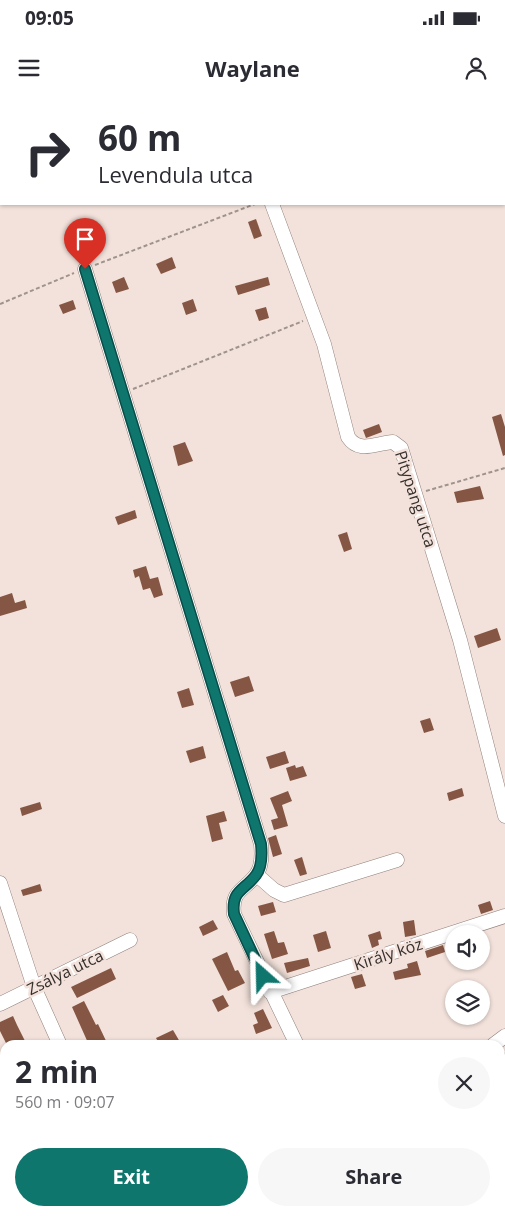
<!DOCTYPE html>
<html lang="en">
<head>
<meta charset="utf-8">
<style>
	body { margin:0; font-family:"Open Sans",sans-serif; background:#f7f7f7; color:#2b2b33; height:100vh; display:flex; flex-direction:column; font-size:19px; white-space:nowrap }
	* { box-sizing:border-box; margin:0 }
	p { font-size:16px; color:#7c7c81 }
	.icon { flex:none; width:28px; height:28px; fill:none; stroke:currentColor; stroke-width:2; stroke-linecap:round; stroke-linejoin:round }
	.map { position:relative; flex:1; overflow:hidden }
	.panel { position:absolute; left:0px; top:940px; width:505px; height:176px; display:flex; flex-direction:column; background:#fff; border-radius:15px 15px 0 0; box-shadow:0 1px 4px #0004 }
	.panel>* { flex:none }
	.top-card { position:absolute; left:0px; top:0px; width:505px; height:105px; box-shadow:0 1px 4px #0004; background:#fff; color:#2b2b33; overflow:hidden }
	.tools { position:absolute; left:445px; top:825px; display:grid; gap:10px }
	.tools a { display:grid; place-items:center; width:45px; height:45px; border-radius:50%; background:#fff; box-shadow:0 1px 4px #0004; font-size:25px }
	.pin { position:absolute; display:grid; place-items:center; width:42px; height:42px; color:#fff; margin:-51px -21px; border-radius:50% 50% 50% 0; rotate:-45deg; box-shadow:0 0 5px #0007 }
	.pin .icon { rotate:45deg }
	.me { position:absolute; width:55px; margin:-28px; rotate:335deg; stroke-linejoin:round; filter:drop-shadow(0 0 4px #0008) }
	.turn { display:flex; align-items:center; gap:18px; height:105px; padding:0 15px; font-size:22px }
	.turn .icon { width:65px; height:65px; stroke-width:2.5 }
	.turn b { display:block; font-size:35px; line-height:42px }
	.round { display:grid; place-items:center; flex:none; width:52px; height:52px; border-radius:26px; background:#f7f7f7 }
	.head { display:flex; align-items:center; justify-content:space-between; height:85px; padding:0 15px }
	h1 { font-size:30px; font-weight:700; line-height:38px }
	.button { display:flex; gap:10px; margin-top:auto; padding:10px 15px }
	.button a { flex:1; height:58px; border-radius:30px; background:#0f766e; color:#fff; font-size:20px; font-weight:700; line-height:58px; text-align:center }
	.button a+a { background:#f7f7f7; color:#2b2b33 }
	.status { display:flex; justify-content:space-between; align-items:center; height:35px; padding:0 25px; background:#fff; direction:ltr }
	.status svg { height:14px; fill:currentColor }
	header { display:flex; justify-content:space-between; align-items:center; height:65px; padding:0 15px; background:#fff; font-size:22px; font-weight:700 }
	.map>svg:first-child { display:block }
	.building { fill:#855643 }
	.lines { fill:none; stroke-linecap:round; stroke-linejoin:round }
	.minor-casing { stroke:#90817b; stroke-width:15 }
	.path { stroke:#9f938d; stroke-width:2; stroke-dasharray:4 2.5; stroke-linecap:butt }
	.minor { stroke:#fff; stroke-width:14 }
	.rail { stroke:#605753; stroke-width:2.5; stroke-dasharray:9 9; stroke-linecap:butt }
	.route-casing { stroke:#0a4d48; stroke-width:12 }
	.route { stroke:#0f766e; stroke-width:9 }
	.labels { text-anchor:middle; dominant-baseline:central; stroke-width:5; stroke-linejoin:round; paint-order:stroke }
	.street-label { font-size:16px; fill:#36302d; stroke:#f3e2db }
</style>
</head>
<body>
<div class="status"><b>09:05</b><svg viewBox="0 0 49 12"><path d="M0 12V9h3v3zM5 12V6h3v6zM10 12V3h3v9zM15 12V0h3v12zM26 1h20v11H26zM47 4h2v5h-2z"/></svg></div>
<header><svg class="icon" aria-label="menu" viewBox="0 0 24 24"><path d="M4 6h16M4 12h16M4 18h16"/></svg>Waylane<svg class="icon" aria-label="person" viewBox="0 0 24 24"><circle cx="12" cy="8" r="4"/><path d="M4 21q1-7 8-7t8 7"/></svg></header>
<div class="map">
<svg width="505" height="1116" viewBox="0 0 505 1116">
	<rect width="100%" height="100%" fill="#f3e2db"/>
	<g class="building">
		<path d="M 256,119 L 262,136 L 254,139 L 248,122 Z"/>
		<path d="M 172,157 L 176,168 L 161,174 L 156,164 Z"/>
		<path d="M 124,177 L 129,189 L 116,193 L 112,182 Z"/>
		<path d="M 268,177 L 270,185 L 238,195 L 235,186 Z"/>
		<path d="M 193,199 L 197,211 L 186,215 L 182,203 Z"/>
		<path d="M 73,200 L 76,209 L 63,214 L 59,205 Z"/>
		<path d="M 266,207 L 269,218 L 259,221 L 255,210 Z"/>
		<path d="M 501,314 L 505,327 L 505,355 L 503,356 L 492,317 Z"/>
		<path d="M 379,324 L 382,332 L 366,338 L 363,330 Z"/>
		<path d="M 185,342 L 193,361 L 178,366 L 173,346 Z"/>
		<path d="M 480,386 L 484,399 L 457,403 L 454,392 Z"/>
		<path d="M 135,410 L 137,418 L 118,425 L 115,417 Z"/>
		<path d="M 347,432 L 352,449 L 344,452 L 338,435 Z"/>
		<path d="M 146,466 L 150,479 L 158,477 L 163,495 L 154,498 L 150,488 L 143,490 L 139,476 L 135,478 L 133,470 Z"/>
		<path d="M 12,493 L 15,503 L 25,500 L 27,508 L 0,516 L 0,497 Z"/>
		<path d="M 497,528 L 501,540 L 478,548 L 474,536 Z"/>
		<path d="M 249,576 L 254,591 L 235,597 L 230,582 Z"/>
		<path d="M 189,588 L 194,605 L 182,608 L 177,592 Z"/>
		<path d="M 430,618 L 434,630 L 424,633 L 420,621 Z"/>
		<path d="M 203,646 L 206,658 L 190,663 L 186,651 Z"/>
		<path d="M 285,651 L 289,663 L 270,669 L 266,657 Z"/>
		<path d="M 295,665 L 296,668 L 303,666 L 307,676 L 290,681 L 286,668 Z"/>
		<path d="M 462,688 L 464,696 L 449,701 L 447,693 Z"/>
		<path d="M 288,691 L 292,701 L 282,705 L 288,726 L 274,730 L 271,720 L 278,718 L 270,698 Z"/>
		<path d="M 40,702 L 42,709 L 22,716 L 20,708 Z"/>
		<path d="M 224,711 L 227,721 L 219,723 L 223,739 L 212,742 L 206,716 Z"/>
		<path d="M 276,735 L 282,754 L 273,757 L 268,738 Z"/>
		<path d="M 302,757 L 307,774 L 300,776 L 294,760 Z"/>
		<path d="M 40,784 L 42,791 L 23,796 L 21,790 Z"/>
		<path d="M 490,801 L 493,810 L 481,814 L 478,805 Z"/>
		<path d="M 273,802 L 276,812 L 261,816 L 258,806 Z"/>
		<path d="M 213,820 L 218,829 L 203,836 L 199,827 Z"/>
		<path d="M 414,820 L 416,835 L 405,837 L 403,822 Z"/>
		<path d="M 274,831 L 278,843 L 284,842 L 288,854 L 272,859 L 264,834 Z"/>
		<path d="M 326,831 L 331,848 L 318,852 L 313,835 Z"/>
		<path d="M 380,831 L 382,839 L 378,840 L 379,845 L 372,848 L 368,835 Z"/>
		<path d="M 443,845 L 445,852 L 427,858 L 425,851 Z"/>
		<path d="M 227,852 L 235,871 L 238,870 L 245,883 L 228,891 L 212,859 Z"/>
		<path d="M 308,858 L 310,866 L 287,873 L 284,863 Z"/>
		<path d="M 417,861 L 421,875 L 395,880 L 393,872 L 408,868 L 407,864 Z"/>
		<path d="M 111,868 L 116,879 L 77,898 L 71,887 Z"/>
		<path d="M 362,874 L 366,886 L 355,889 L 351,877 Z"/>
		<path d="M 223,895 L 229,906 L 218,912 L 212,900 Z"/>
		<path d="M 84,901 L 96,925 L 98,924 L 108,945 L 89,945 L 72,907 Z"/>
		<path d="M 263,909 L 272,928 L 256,934 L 253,925 L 258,923 L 254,913 Z"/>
		<path d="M 13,916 L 17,925 L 27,945 L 7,945 L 0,931 L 0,922 Z"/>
		<path d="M 173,930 L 180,942 L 173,945 L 160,945 L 156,938 Z"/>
	</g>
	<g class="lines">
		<defs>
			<g id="minor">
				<path d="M 272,104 L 324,244 L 348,337 C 359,354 376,343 393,342 L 401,348 L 460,540 L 505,716"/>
				<path d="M 85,169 L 261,744 C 262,754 262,767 256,775 C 244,791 231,790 234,814 L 297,945"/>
				<path d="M 257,775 L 274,790 L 284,795 L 397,760"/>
				<path d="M 0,783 L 34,887 L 60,945"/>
				<path d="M 270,892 L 505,816"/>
				<path d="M 0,904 L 130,840"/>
				<path d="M 493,945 L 505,936"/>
				<path d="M 500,990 L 505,987"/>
				<path d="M 146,1111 L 148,1116"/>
				<path d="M 383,1111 L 385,1116"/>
				<path d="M 206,1116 L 214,1111"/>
				<path d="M 300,1116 L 308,1111"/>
			</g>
		</defs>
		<use href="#minor" class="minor-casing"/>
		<g class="path">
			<path d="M 459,1 L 462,0"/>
			<path d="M 504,11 L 505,11"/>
			<path d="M 95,165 L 255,104"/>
			<path d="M 0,204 L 74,173"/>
			<path d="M 133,289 L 303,221"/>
			<path d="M 426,391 L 505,368"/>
		</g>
		<use href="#minor" class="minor"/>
		<g class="rail">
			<path d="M 500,957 L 505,953"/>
			<path d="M 249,1116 L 257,1111"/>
			<path d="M 261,1116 L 269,1111"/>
		</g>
	</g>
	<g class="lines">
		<defs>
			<path id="route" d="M 85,169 L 261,744 C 262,754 262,767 256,775 C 244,791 231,790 234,814 L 263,876"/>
		</defs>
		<use href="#route" class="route-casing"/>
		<use href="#route" class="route"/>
	</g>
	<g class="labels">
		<g class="street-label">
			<text transform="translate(416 399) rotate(72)">Pitypang utca</text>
			<text transform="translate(388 854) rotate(-18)">Király köz</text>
			<text transform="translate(65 872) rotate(-26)">Zsálya utca</text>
		</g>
	</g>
</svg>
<div class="tools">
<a><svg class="icon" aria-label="sound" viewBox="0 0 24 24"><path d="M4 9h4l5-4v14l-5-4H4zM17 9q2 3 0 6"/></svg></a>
<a><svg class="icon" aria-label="layers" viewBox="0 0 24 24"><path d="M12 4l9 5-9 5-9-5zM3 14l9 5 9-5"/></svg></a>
</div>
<div class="pin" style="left:85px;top:169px;background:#d93025"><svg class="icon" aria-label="arrive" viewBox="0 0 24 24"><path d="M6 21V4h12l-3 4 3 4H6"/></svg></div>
<svg class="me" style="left:263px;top:876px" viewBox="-20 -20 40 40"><path d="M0-17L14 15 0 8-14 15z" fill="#0f766e" stroke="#fff" stroke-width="4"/></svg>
<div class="top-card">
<div class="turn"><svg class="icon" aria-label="right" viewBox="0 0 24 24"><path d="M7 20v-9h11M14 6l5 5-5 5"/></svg><div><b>60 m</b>Levendula utca</div></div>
</div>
<section class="panel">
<div class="head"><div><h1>2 min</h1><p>560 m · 09:07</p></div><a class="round"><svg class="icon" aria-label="close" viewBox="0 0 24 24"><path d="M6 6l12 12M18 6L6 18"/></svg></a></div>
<div class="button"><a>Exit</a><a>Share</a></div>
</section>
</div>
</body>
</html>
